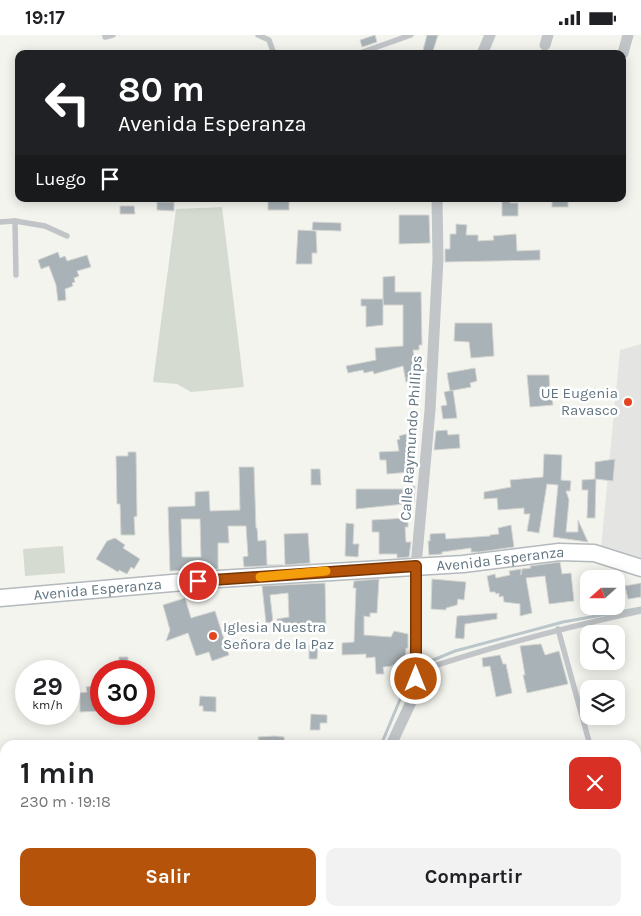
<!DOCTYPE html>
<html lang="es">
<head>
<meta charset="utf-8">
<style>
	body { margin:0; font-family:Karla,sans-serif; background:#f2f2f2; color:#202124; height:100vh; display:flex; flex-direction:column; font-size:19px; white-space:nowrap }
	* { box-sizing:border-box; margin:0 }
	p { font-size:16px; color:#757577 }
	.icon { flex:none; width:28px; height:28px; fill:none; stroke:currentColor; stroke-width:2; stroke-linecap:round; stroke-linejoin:round }
	.map { position:relative; flex:1; overflow:hidden }
	.panel { position:absolute; left:0px; top:705px; width:641px; height:176px; display:flex; flex-direction:column; background:#fff; border-radius:15px 15px 0 0; box-shadow:0 2px 12px #0003 }
	.panel>* { flex:none }
	.guide { position:absolute; left:15px; top:15px; width:611px; height:152px; border-radius:10px; box-shadow:0 2px 12px #0003; background:#202124; color:#fff; overflow:hidden }
	.needle { width:32px; rotate:249deg }
	.buttons { position:absolute; left:580px; top:535px; display:grid; gap:10px }
	.buttons a { display:grid; place-items:center; width:45px; height:45px; border-radius:10px; background:#fff; box-shadow:0 2px 12px #0003; font-size:25px }
	.speed { position:absolute; left:15px; top:625px; display:flex; gap:10px; font-size:25px; font-weight:700; text-align:center }
	.speed>* { display:grid; place-content:center; width:65px; height:65px; border-radius:50%; background:#fff; box-shadow:0 2px 12px #0003; line-height:1 }
	.speed small { font-size:12px; font-weight:400 }
	.speed .limit { border:8px solid #d22; background:#fff; color:#111 }
	.pin { position:absolute; display:grid; place-items:center; width:42px; height:42px; color:#fff; margin:-21px; border:2px solid #fff; border-radius:50%; box-shadow:0 1px 5px #0007 }
	.me { position:absolute; width:55px; margin:-28px; rotate:0deg; stroke-linejoin:round; filter:drop-shadow(0 0 4px #0008) }
	.turn { display:flex; align-items:center; gap:18px; height:105px; padding:0 20px; font-size:22px }
	.turn .icon { width:65px; height:65px; stroke-width:2.5 }
	.turn b { display:block; font-size:35px; line-height:42px }
	.then { display:flex; align-items:center; height:48px; padding:0 20px; background:#0003; gap:10px; font-size:19px }
	.round { display:grid; place-items:center; flex:none; width:52px; height:52px; border-radius:10px; background:#f2f2f2 }
	.overview { display:flex; align-items:center; justify-content:space-between; height:85px; padding:0 20px }
	h1 { font-size:30px; font-weight:700; line-height:38px }
	.primary-button { display:flex; gap:10px; margin-top:auto; padding:10px 20px }
	.primary-button a { flex:1; height:58px; border-radius:10px; background:#b45309; color:#fff; font-size:20px; font-weight:700; line-height:58px; text-align:center }
	.primary-button a+a { background:#f2f2f2; color:#202124 }
	.status { display:flex; justify-content:space-between; align-items:center; height:35px; padding:0 25px; background:#fff; direction:ltr }
	.status svg { height:14px; fill:currentColor }
	.map>svg:first-child { display:block }
	.built { fill:#e4e5e3 }
	.green { fill:#d5dbd0 }
	.lines { fill:none; stroke-linecap:round; stroke-linejoin:round }
	.stream { stroke:#bac6ca; stroke-width:3 }
	.building { fill:#a9b2b6; stroke:#d5d5d2; fill-rule:evenodd }
	.secondary-casing { stroke:#b3b9bc; stroke-width:19 }
	.lane { stroke:#c1c5c8; stroke-width:5.5 }
	.street { stroke:#c1c5c8; stroke-width:11 }
	.secondary { stroke:#fff; stroke-width:16 }
	.route-casing { stroke:#753606; stroke-width:12 }
	.route { stroke:#b45309; stroke-width:9 }
	.slow { stroke:#f59e0b; stroke-width:9 }
	.poi-dot { fill:#e4441f; stroke:#fff; stroke-width:2 }
	.labels { text-anchor:middle; dominant-baseline:central; stroke-width:5; stroke-linejoin:round; paint-order:stroke }
	.poi-label { font-size:15px; fill:#627581; stroke:#fff; text-anchor:end }
	.street-label { font-size:15px; fill:#627581; stroke:#fff }
</style>
</head>
<body>
<div class="status"><b>19:17</b><svg viewBox="0 0 49 12"><path d="M0 12V9h3v3zM5 12V6h3v6zM10 12V3h3v9zM15 12V0h3v12zM26 1h20v11H26zM47 4h2v5h-2z"/></svg></div>
<div class="map">
<svg width="641" height="881" viewBox="0 0 641 881">
	<rect width="100%" height="100%" fill="#f4f4ef"/>
	<path class="built" d="M 641,309 L 641,524 L 601,513 L 620,315 Z"/>
	<g class="green">
		<path d="M 222,172 L 244,352 L 191,357 L 177,349 L 153,347 L 176,174 Z"/>
		<path d="M 63,511 L 65,538 L 25,541 L 23,514 Z"/>
	</g>
	<g class="lines">
		<g class="stream">
			<path d="M 421,630 L 455,616 L 563,587 L 641,573"/>
			<path d="M 381,710 L 409,643"/>
			<path d="M 229,881 L 229,876"/>
		</g>
	</g>
	<g class="building">
		<path d="M 375,0 L 377,7 L 362,12 L 360,5 Z"/>
		<path d="M 427,0 L 438,0 L 432,19 L 422,19 Z"/>
		<rect x="268" y="164" width="21" height="11"/>
		<path d="M 502,164 L 510,164 L 510,168 L 518,168 L 518,181 L 502,181 Z"/>
		<rect x="552" y="164" width="16" height="8"/>
		<path d="M 157,167 L 174,167 L 174,176 L 157,175 Z"/>
		<path d="M 120,171 L 134,171 L 135,179 L 120,179 Z"/>
		<path d="M 399,180 L 429,180 L 430,208 L 399,209 Z"/>
		<path d="M 313,187 L 341,188 L 341,196 L 312,195 Z"/>
		<path d="M 456,189 L 467,190 L 466,200 L 478,200 L 478,206 L 494,205 L 493,201 L 516,199 L 517,216 L 540,215 L 540,225 L 445,227 L 445,214 L 450,214 L 450,199 L 456,199 Z"/>
		<path d="M 298,195 L 316,196 L 317,218 L 312,218 L 312,229 L 296,229 Z"/>
		<path d="M 58,217 L 60,223 L 65,221 L 67,226 L 87,220 L 91,232 L 77,236 L 79,241 L 74,243 L 75,247 L 72,248 L 73,251 L 65,254 L 66,265 L 58,266 L 56,250 L 49,231 L 41,234 L 38,225 Z"/>
		<path d="M 395,241 L 395,257 L 421,257 L 422,310 L 419,310 L 419,315 L 413,315 L 418,345 L 406,347 L 403,331 L 374,339 L 373,336 L 364,338 L 363,335 L 348,338 L 346,331 L 376,325 L 375,313 L 403,311 L 403,270 L 383,270 L 383,242 Z"/>
		<path d="M 361,264 L 383,264 L 383,290 L 366,292 L 366,271 L 361,271 Z"/>
		<path d="M 455,288 L 492,288 L 494,321 L 471,323 L 469,307 L 454,306 Z"/>
		<path d="M 475,333 L 477,346 L 470,348 L 471,352 L 450,356 L 447,338 Z"/>
		<path d="M 527,340 L 549,340 L 550,361 L 552,361 L 553,370 L 530,372 Z"/>
		<path d="M 453,355 L 457,383 L 443,384 L 441,371 L 447,370 L 444,357 Z"/>
		<path d="M 447,395 L 448,400 L 459,399 L 460,413 L 434,415 L 436,396 Z"/>
		<path d="M 410,398 L 414,420 L 409,421 L 411,437 L 387,439 L 386,425 L 380,425 L 379,417 L 399,416 L 397,405 L 400,404 L 399,401 Z"/>
		<path d="M 128,417 L 136,417 L 137,481 L 134,482 L 135,500 L 121,500 L 120,469 L 117,469 L 116,421 L 128,421 Z"/>
		<path d="M 544,419 L 562,420 L 561,445 L 571,446 L 570,456 L 566,456 L 569,465 L 566,497 L 578,497 L 578,485 L 588,507 L 553,502 L 558,450 L 547,449 L 539,498 L 527,496 L 530,479 L 524,479 L 524,473 L 498,475 L 497,463 L 484,464 L 484,457 L 511,452 L 510,445 L 543,442 Z"/>
		<path d="M 615,424 L 613,446 L 596,444 L 595,483 L 587,483 L 588,455 L 582,455 L 582,445 L 595,444 L 595,427 Z"/>
		<path d="M 239,432 L 254,432 L 256,493 L 257,493 L 258,506 L 266,505 L 267,530 L 283,530 L 244,532 L 243,522 L 248,521 L 246,491 L 228,491 L 229,508 L 218,508 L 218,534 L 170,536 L 168,472 L 195,471 L 195,457 L 209,456 L 210,476 L 240,475 ZM 181,484 L 200,484 L 201,522 L 182,522 Z"/>
		<path d="M 311,434 L 320,434 L 321,450 L 311,450 Z"/>
		<path d="M 415,451 L 414,468 L 356,474 L 356,454 L 406,454 L 406,452 Z"/>
		<path d="M 408,483 L 408,492 L 405,492 L 406,507 L 411,507 L 409,522 L 397,523 L 397,519 L 379,519 L 379,497 L 372,497 L 372,485 Z"/>
		<path d="M 346,488 L 354,489 L 353,509 L 359,509 L 358,522 L 345,521 Z"/>
		<path d="M 511,490 L 514,512 L 479,517 L 471,517 L 471,513 L 442,517 L 442,519 L 429,520 L 428,506 L 430,506 L 430,499 L 445,498 L 446,504 L 490,501 L 490,500 L 499,499 L 498,493 Z"/>
		<path d="M 308,498 L 310,528 L 285,530 L 284,499 Z"/>
		<path d="M 115,503 L 125,510 L 123,513 L 140,524 L 134,534 L 131,532 L 127,539 L 119,535 L 118,537 L 96,524 L 107,506 Z"/>
		<path d="M 560,527 L 562,539 L 571,538 L 574,566 L 549,569 L 545,541 L 526,543 L 532,578 L 520,581 L 520,569 L 504,567 L 503,561 L 499,562 L 499,558 L 496,559 L 495,557 L 490,557 L 487,541 L 495,539 L 496,543 L 510,540 L 509,536 L 521,534 L 521,540 L 522,534 L 531,533 L 530,531 Z"/>
		<path d="M 379,544 L 377,578 L 370,578 L 370,582 L 364,581 L 364,600 L 391,602 L 394,596 L 408,599 L 408,613 L 406,613 L 405,630 L 392,630 L 392,631 L 383,632 L 384,639 L 376,639 L 375,622 L 366,623 L 366,619 L 342,620 L 342,608 L 354,607 L 356,553 L 353,553 L 354,546 Z"/>
		<path d="M 432,544 L 466,547 L 464,565 L 458,564 L 457,570 L 446,573 L 446,575 L 431,574 Z"/>
		<path d="M 325,548 L 326,595 L 309,595 L 309,592 L 297,592 L 297,590 L 279,594 L 277,584 L 289,582 L 288,558 L 270,560 L 273,587 L 266,588 L 262,551 Z"/>
		<path d="M 641,548 L 641,562 L 628,564 L 625,551 Z"/>
		<path d="M 185,563 L 191,583 L 215,576 L 229,620 L 212,626 L 209,617 L 196,621 L 188,598 L 166,606 L 170,595 L 163,570 Z"/>
		<path d="M 497,578 L 497,584 L 465,589 L 464,604 L 455,603 L 457,581 Z"/>
		<path d="M 541,609 L 545,620 L 559,616 L 568,649 L 527,658 L 523,640 L 525,640 L 520,611 Z"/>
		<path d="M 309,610 L 318,610 L 317,624 L 309,624 Z"/>
		<path d="M 500,620 L 503,629 L 506,629 L 512,658 L 496,662 L 490,631 L 483,632 L 482,623 Z"/>
		<path d="M 119,622 L 128,622 L 128,634 L 119,633 Z"/>
		<path d="M 94,651 L 94,654 L 101,653 L 101,676 L 80,677 L 80,658 L 87,657 L 86,652 Z"/>
		<path d="M 200,661 L 216,662 L 216,677 L 203,676 L 203,671 L 199,671 Z"/>
		<path d="M 311,679 L 327,680 L 327,688 L 320,688 L 320,695 L 310,695 Z"/>
		<path d="M 275,701 L 284,702 L 285,710 L 259,710 L 258,702 Z"/>
	</g>
	<g class="lines">
		<defs>
			<g id="secondary">
				<path id="s1" d="M 0,563 L 218,544 L 463,529 L 559,517 L 594,518 L 641,533"/>
			</g>
		</defs>
		<use href="#secondary" class="secondary-casing"/>
		<g class="lane">
			<path d="M 105,0 L 105,2 L 113,0"/>
			<path d="M 258,0 L 269,5 L 274,19"/>
			<path d="M 357,19 L 411,0"/>
			<path d="M 15,186 L 16,240"/>
			<path d="M 0,187 L 15,186 L 45,191 L 67,201"/>
			<path d="M 558,594 L 590,710"/>
			<path d="M 417,642 L 422,635 C 494,611 567,592 641,576"/>
			<path d="M 602,881 L 602,876"/>
			<path d="M 609,881 L 641,878"/>
		</g>
		<g class="street">
			<path d="M 545,10 L 548,0"/>
			<path d="M 623,18 L 628,0"/>
			<path d="M 482,19 L 490,0"/>
			<path d="M 391,710 L 412,665 L 415,644 L 416,531 L 430,375 L 438,224 L 437,164"/>
			<path d="M 240,881 L 241,876"/>
		</g>
		<use href="#secondary" class="secondary"/>
	</g>
	<g class="lines">
		<defs>
			<path id="route" d="M 198,546 L 416,531 L 416,644"/>
		</defs>
		<use href="#route" class="route-casing"/>
		<use href="#route" class="route"/>
		<path class="slow" d="M 260,542 L 326,536"/>
	</g>
	<g class="poi-dot">
		<circle cx="628" cy="367" r="5"/>
		<circle cx="213" cy="601" r="5"/>
	</g>
	<g class="labels">
		<g class="poi-label">
			<text x="618" y="358">UE Eugenia<tspan x="618" dy="17">Ravasco</tspan></text>
			<text x="223" y="592" text-anchor="start">Iglesia Nuestra<tspan x="223" dy="17">Señora de la Paz</tspan></text>
		</g>
		<g class="street-label">
			<text transform="translate(411 403) rotate(-86)">Calle Raymundo Phillips</text>
			<text stroke="none"><textPath href="#s1" startOffset="502">Avenida Esperanza</textPath></text>
			<text stroke="none"><textPath href="#s1" startOffset="98">Avenida Esperanza</textPath></text>
		</g>
	</g>
</svg>
<div class="buttons">
<a><svg class="needle" viewBox="-14 -14 28 28"><path d="M0-13l5 13h-10z" fill="#e53935"/><path d="M0 13l5-13h-10z" fill="#757577"/></svg></a>
<a><svg class="icon" aria-label="search" viewBox="0 0 24 24"><circle cx="10" cy="10" r="6"/><path d="M15 15l6 6"/></svg></a>
<a><svg class="icon" aria-label="layers" viewBox="0 0 24 24"><path d="M12 4l9 5-9 5-9-5zM3 14l9 5 9-5"/></svg></a>
</div>
<div class="speed"><div>29<small>km/h</small></div><div class="limit">30</div></div>
<div class="pin" style="left:198px;top:546px;background:#d93025"><svg class="icon" aria-label="arrive" viewBox="0 0 24 24"><path d="M6 21V4h12l-3 4 3 4H6"/></svg></div>
<svg class="me" style="left:416px;top:644px" viewBox="-20 -20 40 40"><circle r="17" fill="#b45309" stroke="#fff" stroke-width="3"/><path d="M0-11L8 9 0 5-8 9z" fill="#fff"/></svg>
<div class="guide">
<div class="turn"><svg class="icon" aria-label="left" viewBox="0 0 24 24"><path d="M17 20v-9H6M10 6l-5 5 5 5"/></svg><div><b>80 m</b>Avenida Esperanza</div></div>
<div class="then">Luego<svg class="icon" aria-label="arrive" viewBox="0 0 24 24"><path d="M6 21V4h12l-3 4 3 4H6"/></svg></div>
</div>
<section class="panel">
<div class="overview"><div><h1>1 min</h1><p>230 m · 19:18</p></div><a class="round" style="background:#d93025;color:#fff"><svg class="icon" aria-label="close" viewBox="0 0 24 24"><path d="M6 6l12 12M18 6L6 18"/></svg></a></div>
<div class="primary-button"><a>Salir</a><a>Compartir</a></div>
</section>
</div>
</body>
</html>
